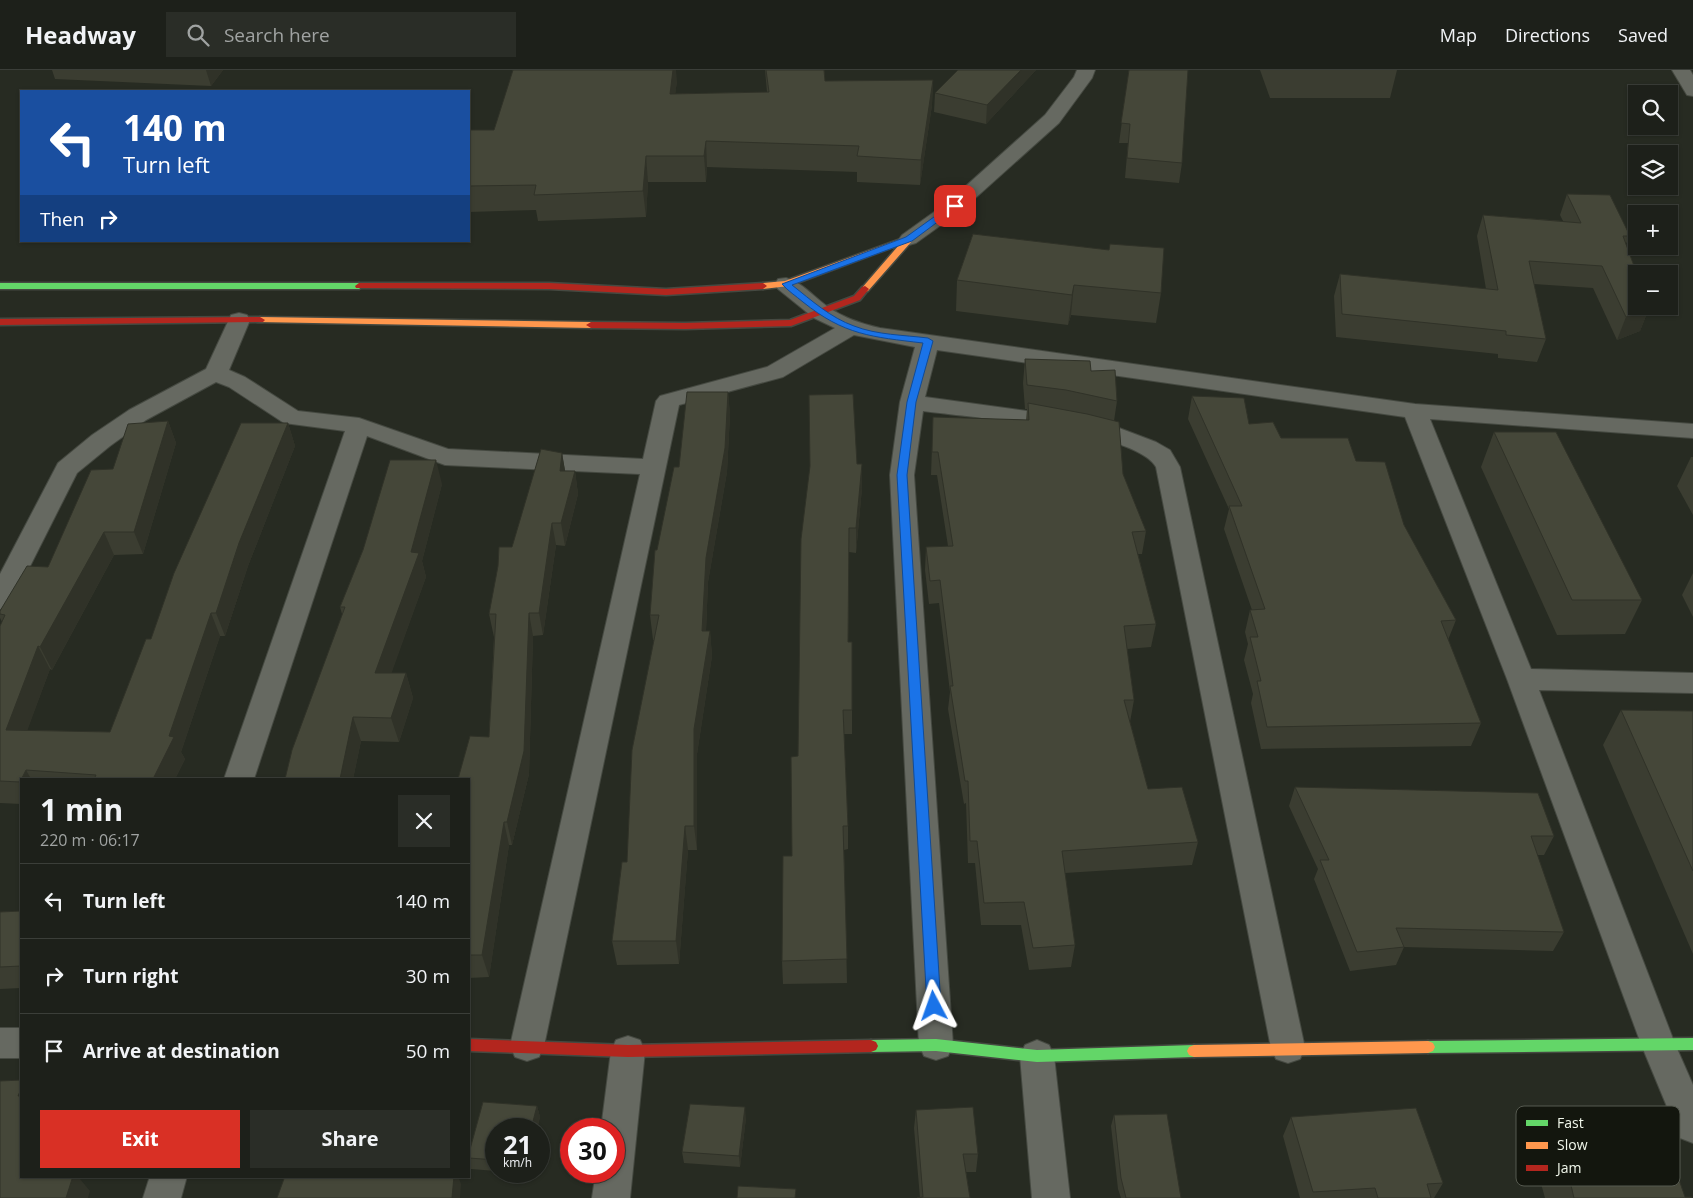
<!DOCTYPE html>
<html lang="en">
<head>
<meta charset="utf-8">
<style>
	body { margin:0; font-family:"Open Sans",sans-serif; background:#2a2d27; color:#f1f3f6; height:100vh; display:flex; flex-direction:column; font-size:19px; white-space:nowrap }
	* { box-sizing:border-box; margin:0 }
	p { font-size:16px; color:#a0a3a2 }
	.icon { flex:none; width:28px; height:28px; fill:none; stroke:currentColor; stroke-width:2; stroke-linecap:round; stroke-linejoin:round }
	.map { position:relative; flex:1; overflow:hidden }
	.panel { position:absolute; left:20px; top:708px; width:450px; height:400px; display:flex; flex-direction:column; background:#1d201a; border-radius:0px; box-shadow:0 1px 4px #0004,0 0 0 1px #3b3e39 }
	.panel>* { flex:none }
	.guide { position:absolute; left:20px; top:20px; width:450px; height:152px; border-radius:0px; box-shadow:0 1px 4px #0004,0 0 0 1px #3b3e39; background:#1a4fa0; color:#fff; overflow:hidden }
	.buttons { position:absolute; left:1628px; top:15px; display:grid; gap:10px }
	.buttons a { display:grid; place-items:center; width:50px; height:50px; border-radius:0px; background:#1d201a; box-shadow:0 1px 4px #0004,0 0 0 1px #3b3e39; font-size:25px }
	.speed { position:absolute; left:485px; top:1048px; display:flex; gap:10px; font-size:25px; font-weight:700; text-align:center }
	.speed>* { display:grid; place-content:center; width:65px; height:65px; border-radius:50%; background:#1d201a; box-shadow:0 1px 4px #0004,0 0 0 1px #3b3e39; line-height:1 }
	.speed small { font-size:12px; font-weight:400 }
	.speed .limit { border:8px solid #d22; background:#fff; color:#111 }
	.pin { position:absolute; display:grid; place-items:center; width:42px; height:42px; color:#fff; margin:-21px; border-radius:10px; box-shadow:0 2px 8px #0006 }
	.me { position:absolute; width:55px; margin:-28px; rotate:356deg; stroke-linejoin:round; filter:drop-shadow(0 0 4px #0008) }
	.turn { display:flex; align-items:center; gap:18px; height:105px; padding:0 20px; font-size:22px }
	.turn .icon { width:65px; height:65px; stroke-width:2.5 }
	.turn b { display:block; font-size:35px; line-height:42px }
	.then { display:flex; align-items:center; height:48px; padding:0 20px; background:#0003; gap:10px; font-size:19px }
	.round { display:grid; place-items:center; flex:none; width:52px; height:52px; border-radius:0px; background:#2a2d27 }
	.summary { display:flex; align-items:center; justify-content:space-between; height:85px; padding:0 20px }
	h1 { font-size:30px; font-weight:700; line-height:38px }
	.button { display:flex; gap:10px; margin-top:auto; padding:10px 20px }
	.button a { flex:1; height:58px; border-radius:0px; background:#d93025; color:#fff; font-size:20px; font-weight:700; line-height:58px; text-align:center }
	.button a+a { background:#2a2d27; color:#f1f3f6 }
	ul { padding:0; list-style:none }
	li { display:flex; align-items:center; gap:15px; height:75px; padding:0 20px; border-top:1px solid #3b3e39 }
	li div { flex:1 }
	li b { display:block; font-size:19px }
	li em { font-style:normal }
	header { display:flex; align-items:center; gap:30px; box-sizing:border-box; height:70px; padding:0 25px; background:#1d201a; border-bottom:1px solid #3b3e39 }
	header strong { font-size:24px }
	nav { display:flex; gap:28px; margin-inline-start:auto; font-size:18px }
	.search { width:350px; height:45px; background:#2a2d27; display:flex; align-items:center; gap:12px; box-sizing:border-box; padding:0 18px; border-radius:0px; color:#a0a3a2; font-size:19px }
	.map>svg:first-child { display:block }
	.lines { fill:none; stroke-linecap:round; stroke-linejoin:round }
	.street-casing { stroke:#454941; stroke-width:2 }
	.fast-casing { stroke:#454941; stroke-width:3 }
	.slow-casing { stroke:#454941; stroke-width:3 }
	.jam-casing { stroke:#454941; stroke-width:3 }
	.street { fill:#666961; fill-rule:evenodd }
	.fast { fill:#63d668; fill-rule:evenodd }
	.slow { fill:#ff974d; fill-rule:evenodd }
	.jam { fill:#b3261e; fill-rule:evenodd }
	.wall { fill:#3b3d31 }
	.shaded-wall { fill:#303228 }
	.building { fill:#454739; stroke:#303228 }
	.route { fill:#1a73e8; stroke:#114b97 }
	.key { fill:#13160e; stroke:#565a50; stroke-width:1 }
	.key-label { font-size:14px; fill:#f1f7eb }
</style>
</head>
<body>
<header>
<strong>Headway</strong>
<div class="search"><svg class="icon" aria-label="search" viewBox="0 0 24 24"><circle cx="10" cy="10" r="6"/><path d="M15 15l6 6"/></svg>Search here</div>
<nav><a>Map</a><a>Directions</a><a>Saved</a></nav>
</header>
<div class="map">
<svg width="1693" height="1128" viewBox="0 0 1693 1128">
	<rect width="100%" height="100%" fill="#272b22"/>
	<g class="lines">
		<defs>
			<g id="street">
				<path d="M 1077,0 L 1095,0 L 1092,8 L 1059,53 L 962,140 L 916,173 L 909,175 L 902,173 L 899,169 L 902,165 L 948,132 L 1045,45 L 1074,7 Z"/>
				<path d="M 1672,0 L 1690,0 L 1693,5 L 1693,26 L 1687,25 Z"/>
				<path d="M 786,208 C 802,212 815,228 828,237 C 844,248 862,254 880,258 L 1415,334 L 1693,354 L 1693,368 L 1430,349 L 1531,599 L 1693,603 L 1693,623 L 1539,620 L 1675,974 L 1693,1015 L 1693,1073 L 1680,1068 L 1641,974 L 1507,609 L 1405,347 L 937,280 L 925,327 L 1063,346 L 1119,358 L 1156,372 L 1170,380 L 1180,397 L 1305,978 L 1300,989 L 1288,993 L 1276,989 L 1271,978 L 1156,397 C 1135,360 967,347 923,341 L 914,405 L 953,975 L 948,986 L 936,990 L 924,986 L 919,975 L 890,405 L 900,332 L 915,277 L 854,265 L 783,307 L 679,335 L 544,976 L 539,987 L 527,991 L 515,987 L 510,976 L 640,404 L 445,395 L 367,366 L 254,709 L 224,709 L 345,361 L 284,353 L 229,317 L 216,312 L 146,350 L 110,376 L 77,403 L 13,530 L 10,537 L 0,539 L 0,504 L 58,393 L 92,365 L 129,340 L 206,299 L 231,245 L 239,243 L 247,245 L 250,250 L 229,300 L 245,307 L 298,341 L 359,348 L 448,379 L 643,389 L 656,331 L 660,326 L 767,297 L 835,258 L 814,248 L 778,219 L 775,214 L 778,209 Z"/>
				<rect x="0" y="958" width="21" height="30"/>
				<path d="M 628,966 L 640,970 L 645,981 L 630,1128 L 592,1128 L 596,1101 L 614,1101 L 614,1059 L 601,1059 L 611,981 L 616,970 Z"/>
				<path d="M 1037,970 L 1049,975 L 1054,986 L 1070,1128 L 1032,1128 L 1020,986 L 1025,975 Z"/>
				<path d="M 150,1106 L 187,1106 L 181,1128 L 143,1128 Z"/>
			</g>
			<g id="fast">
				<path d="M 0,213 L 359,213 L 363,216 L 359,219 L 0,219 Z"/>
				<path d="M 1693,968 L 1693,980 L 1428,983 L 1423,981 L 1421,977 L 1423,973 L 1428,971 Z"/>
				<path d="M 936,969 L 1037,980 L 1194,975 L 1199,977 L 1201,981 L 1199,985 L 1194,987 L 1037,992 L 936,981 L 871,982 L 866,980 L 864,976 L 866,972 L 871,970 Z"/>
			</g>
			<g id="slow">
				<path d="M 909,166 L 912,167 L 912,171 L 868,221 L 865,222 L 861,219 L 899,175 L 789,216 L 763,219 L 759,216 L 763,213 L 785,211 Z"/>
				<path d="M 260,247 L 591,252 L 596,255 L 591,258 L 257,252 L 255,250 Z"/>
				<path d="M 1428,971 L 1433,973 L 1435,977 L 1433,981 L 1428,983 L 1194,987 L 1189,985 L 1187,981 L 1189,977 L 1194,975 Z"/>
			</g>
			<g id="jam">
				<path d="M 359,213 L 549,213 L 666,219 L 763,213 L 767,216 L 763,219 L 666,225 L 549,219 L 356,218 L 355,216 Z"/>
				<path d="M 865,216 L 869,219 L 860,230 L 791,256 L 685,259 L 591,258 L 586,255 L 591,252 L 685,253 L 790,250 L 854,226 L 862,217 Z"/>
				<path d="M 260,247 L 265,250 L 263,252 L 0,255 L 0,249 Z"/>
				<path d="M 469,969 L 628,975 L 871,970 L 876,972 L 878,976 L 876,980 L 871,982 L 628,987 L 469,981 Z"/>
			</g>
		</defs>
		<use href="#street" class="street-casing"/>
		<use href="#fast" class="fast-casing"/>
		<use href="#slow" class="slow-casing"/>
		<use href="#jam" class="jam-casing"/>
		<use href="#street" class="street"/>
		<use href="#fast" class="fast"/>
		<use href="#slow" class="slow"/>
		<use href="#jam" class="jam"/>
	</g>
	<g class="wall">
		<path d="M 52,0 L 223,0 L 211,16 L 55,9 Z"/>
		<path d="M 765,0 L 824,0 L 825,11 L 933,10 L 932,35 L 920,115 L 857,112 L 857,102 L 707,97 L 706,112 L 648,112 L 646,147 L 538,151 L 536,140 L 469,142 L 469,60 L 494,60 L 677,11 L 675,24 L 767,22 Z"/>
		<path d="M 958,0 L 1036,0 L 986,54 L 934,42 L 935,23 Z"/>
		<path d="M 1129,0 L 1182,93 L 1179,113 L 1125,108 L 1128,73 L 1119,73 Z"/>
		<path d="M 1260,0 L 1397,0 L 1390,28 L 1270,28 Z"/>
		<path d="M 1567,124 L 1630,166 L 1626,174 L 1649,238 L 1640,261 L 1617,270 L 1593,218 L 1534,214 L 1546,269 L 1537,292 L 1498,288 L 1498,284 L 1336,267 L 1334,226 L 1340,204 L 1486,219 L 1477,166 L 1483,145 L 1563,151 L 1560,145 Z"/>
		<path d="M 973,164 L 1161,223 L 1156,253 L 1071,245 L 1068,255 L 956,241 L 957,210 Z"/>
		<path d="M 1025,289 L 1091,301 L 1117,331 L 1114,351 L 1123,404 L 1146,461 L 1142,484 L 1138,484 L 1156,554 L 1151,577 L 1127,579 L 1134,630 L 1130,652 L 1148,719 L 1198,772 L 1192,795 L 1065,803 L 1075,875 L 1071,897 L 1029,900 L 1021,855 L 981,855 L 975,793 L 968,793 L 966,733 L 964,734 L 948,639 L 950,622 L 939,533 L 929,534 L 925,500 L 926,477 L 948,476 L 937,405 L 931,405 L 933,347 L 1026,350 L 1027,339 L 1025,339 L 1023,313 Z"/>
		<path d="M 728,322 L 730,345 L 727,402 L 708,512 L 706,561 L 710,561 L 712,586 L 697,684 L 697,780 L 688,780 L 679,894 L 617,895 L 612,871 L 627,792 L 654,570 L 653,570 L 650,545 L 657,480 L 679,397 Z"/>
		<path d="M 1192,326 L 1249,354 L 1281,368 L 1356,391 L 1404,455 L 1456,550 L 1448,570 L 1481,653 L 1471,676 L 1261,679 L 1251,633 L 1253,624 L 1244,590 L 1248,574 L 1245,562 L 1250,540 L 1252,540 L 1224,459 L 1229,439 L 1188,349 Z"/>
		<path d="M 168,351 L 176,373 L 143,484 L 114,485 L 52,600 L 50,599 L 27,660 L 110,662 L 151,569 L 288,353 L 295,376 L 248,496 L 225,566 L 220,566 L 181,682 L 185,689 L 175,709 L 21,709 L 21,734 L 0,733 L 0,556 L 2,552 L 0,548 L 0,541 L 48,497 L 113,399 Z"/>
		<path d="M 1494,362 L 1642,530 L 1625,564 L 1557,565 L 1481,397 Z"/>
		<path d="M 562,383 L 565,401 L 575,401 L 578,424 L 565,476 L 556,475 L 543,565 L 533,566 L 529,704 L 512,775 L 509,775 L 489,907 L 469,908 L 469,709 L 489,667 L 494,567 L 489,544 L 512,477 Z"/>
		<path d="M 1691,387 L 1693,387 L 1693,445 L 1677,416 Z"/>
		<path d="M 857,394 L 862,418 L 856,483 L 849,482 L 848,572 L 852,572 L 852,664 L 844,664 L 848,756 L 848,779 L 844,780 L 847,913 L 783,914 L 782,891 L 792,786 L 798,686 Z"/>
		<path d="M 442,414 L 422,491 L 426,507 L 391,603 L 406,603 L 413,628 L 399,672 L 361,671 L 353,709 L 342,544 L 340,537 L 363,480 Z"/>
		<path d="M 1693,503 L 1693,547 L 1682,525 Z"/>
		<path d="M 1621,640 L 1693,641 L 1693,884 L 1603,675 Z"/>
		<path d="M 1295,717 L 1554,766 L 1544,785 L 1537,785 L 1564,862 L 1553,881 L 1404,877 L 1396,895 L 1350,901 L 1314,809 L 1318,799 L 1289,736 Z"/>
		<path d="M 21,841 L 21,918 L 0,919 L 0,842 Z"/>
		<path d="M 483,1032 L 537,1036 L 540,1047 L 537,1059 L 496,1059 L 496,1101 L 471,1099 L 469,1092 L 469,1083 Z"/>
		<path d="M 916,1040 L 978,1084 L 976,1102 L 966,1102 L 970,1128 L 920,1128 L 914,1058 Z"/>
		<path d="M 1114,1045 L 1181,1128 L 1121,1128 L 1118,1119 L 1111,1056 Z"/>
		<path d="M 1291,1047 L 1443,1113 L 1434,1128 L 1300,1128 L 1283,1066 Z"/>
		<path d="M 746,1048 L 740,1097 L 684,1093 L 682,1082 Z"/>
		<path d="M 1543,1048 L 1685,1127 L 1692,1128 L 1545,1128 L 1529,1070 Z"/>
		<path d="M 499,1101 L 526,1101 L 525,1104 Z"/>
	</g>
	<g class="shaded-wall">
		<path d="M 206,0 L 223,0 L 211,16 Z"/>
		<path d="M 673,0 L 676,0 L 677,11 L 672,48 L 670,24 Z"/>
		<path d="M 1021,0 L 1036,0 L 986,54 L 987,35 Z"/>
		<path d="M 933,10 L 932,35 L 920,115 L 921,90 Z"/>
		<path d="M 706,71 L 707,97 L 706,112 L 704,86 Z"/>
		<path d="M 646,86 L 648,112 L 646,147 L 643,121 Z"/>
		<path d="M 1074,215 L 1071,245 L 1068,255 L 1072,225 Z"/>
		<path d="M 1649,238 L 1640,261 L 1617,270 L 1626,247 Z"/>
		<path d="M 728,322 L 730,345 L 727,402 L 708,512 L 705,585 L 702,561 L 706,488 Z"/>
		<path d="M 168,351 L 176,373 L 143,484 L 134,462 Z"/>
		<path d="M 288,353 L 295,376 L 248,496 L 225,566 L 216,543 L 239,473 Z"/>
		<path d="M 562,383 L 566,406 L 560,401 Z"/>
		<path d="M 436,390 L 442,414 L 422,491 L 426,507 L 383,627 L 375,603 L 411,482 Z"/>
		<path d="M 862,394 L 862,418 L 856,483 L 856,458 Z"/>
		<path d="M 575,401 L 578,424 L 565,476 L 561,453 Z"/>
		<path d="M 552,453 L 556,475 L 543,565 L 539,543 Z"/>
		<path d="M 104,462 L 114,485 L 52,600 L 40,577 Z"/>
		<path d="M 211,543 L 220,566 L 181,682 L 185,689 L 175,709 L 153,709 L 169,666 Z"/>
		<path d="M 529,543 L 533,566 L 529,704 L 512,775 L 507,752 Z"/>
		<path d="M 710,561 L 712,586 L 697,684 L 697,780 L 694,756 L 694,659 Z"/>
		<path d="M 38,576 L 50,599 L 19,683 L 6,660 Z"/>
		<path d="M 406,603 L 413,628 L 399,672 L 391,648 Z"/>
		<path d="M 353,647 L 361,671 L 353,709 L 340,709 Z"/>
		<path d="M 26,700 L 31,709 L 22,709 Z"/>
		<path d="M 504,752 L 509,775 L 489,907 L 482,885 Z"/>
		<path d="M 685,756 L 688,780 L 679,894 L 676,871 Z"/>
		<path d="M 537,1036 L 540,1047 L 537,1059 L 531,1059 Z"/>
		<path d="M 745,1037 L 746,1048 L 740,1097 L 739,1086 Z"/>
		<path d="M 64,1106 L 81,1106 L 80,1109 L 90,1121 L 88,1128 L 66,1128 Z"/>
		<path d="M 454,1106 L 458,1106 L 461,1114 L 460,1128 L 452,1128 Z"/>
	</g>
	<g class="building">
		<path d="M 513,0 L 673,0 L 670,24 L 769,22 L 766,0 L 824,0 L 825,11 L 933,10 L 921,90 L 857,86 L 859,76 L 706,71 L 704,86 L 646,86 L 643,121 L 534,125 L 536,115 L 469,116 L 469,60 L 494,60 Z"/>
		<path d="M 958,0 L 1021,0 L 987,35 L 935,23 Z"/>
		<path d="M 1129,0 L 1188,0 L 1182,93 L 1127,88 L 1130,54 L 1121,53 Z"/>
		<path d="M 1567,124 L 1610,125 L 1630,166 L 1623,166 L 1637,204 L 1636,236 L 1648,236 L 1649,238 L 1626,247 L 1602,196 L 1529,191 L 1546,269 L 1506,265 L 1506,261 L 1342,244 L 1340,204 L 1498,220 L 1483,145 L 1581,153 Z"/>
		<path d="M 973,164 L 1109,180 L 1110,174 L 1164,178 L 1161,223 L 1074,215 L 1072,225 L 957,210 Z"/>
		<path d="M 1025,289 L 1090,291 L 1091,301 L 1115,300 L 1117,331 L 1066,320 L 1027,315 Z"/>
		<path d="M 687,322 L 728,322 L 725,378 L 706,488 L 702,561 L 710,561 L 694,659 L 694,756 L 685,756 L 676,871 L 612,871 L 622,792 L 627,792 L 632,680 L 659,545 L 650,545 L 655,480 L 657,480 L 674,397 L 679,397 Z"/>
		<path d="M 853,324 L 857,394 L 862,394 L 856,458 L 849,458 L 848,572 L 852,572 L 852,640 L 843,640 L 848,756 L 843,756 L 847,889 L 782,891 L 783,786 L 792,786 L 791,687 L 798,686 L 801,469 L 810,396 L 809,325 Z"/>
		<path d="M 1192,326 L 1244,328 L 1249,354 L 1273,352 L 1281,368 L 1348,368 L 1356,391 L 1385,392 L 1404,455 L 1456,550 L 1441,551 L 1481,653 L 1267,657 L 1257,611 L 1261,611 L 1250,567 L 1258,567 L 1250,540 L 1265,539 L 1229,436 L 1242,436 Z"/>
		<path d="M 1028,333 L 1087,344 L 1119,352 L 1123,404 L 1146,461 L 1132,462 L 1156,554 L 1124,556 L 1134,630 L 1124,630 L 1148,719 L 1182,717 L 1198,772 L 1062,781 L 1075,875 L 1033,878 L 1024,832 L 984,833 L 977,771 L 970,771 L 968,711 L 965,711 L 950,616 L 953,616 L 940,510 L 930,511 L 926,477 L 953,476 L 938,382 L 932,382 L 933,347 L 1029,350 Z"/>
		<path d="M 168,351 L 134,462 L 104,462 L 40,577 L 38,576 L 6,660 L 110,662 L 146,569 L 151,569 L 174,503 L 241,353 L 288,353 L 239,473 L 216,543 L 211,543 L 169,666 L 174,667 L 153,709 L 139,708 L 138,709 L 94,709 L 96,705 L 26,700 L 20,712 L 0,711 L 0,556 L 5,545 L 0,544 L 0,541 L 27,496 L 48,497 L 91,400 L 113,399 L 128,354 Z"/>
		<path d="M 1494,362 L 1556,362 L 1642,530 L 1572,530 Z"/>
		<path d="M 541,379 L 562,383 L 560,401 L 575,401 L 561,453 L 552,453 L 539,543 L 529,543 L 524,681 L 507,752 L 504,752 L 482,885 L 469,885 L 469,709 L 458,709 L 470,666 L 489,667 L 496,544 L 489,544 L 498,496 L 499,477 L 512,477 Z"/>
		<path d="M 390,390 L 436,390 L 411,482 L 419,483 L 375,603 L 406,603 L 391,648 L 353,647 L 340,709 L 285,709 L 292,680 L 345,537 L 340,537 L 363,480 Z"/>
		<path d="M 1621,640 L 1693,641 L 1693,801 Z"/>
		<path d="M 1295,717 L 1538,723 L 1554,766 L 1531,766 L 1564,862 L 1396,858 L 1404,877 L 1357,882 L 1320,790 L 1329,790 Z"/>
		<path d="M 21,841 L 21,896 L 0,897 L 0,842 Z"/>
		<path d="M 21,1010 L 21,1019 L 18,1026 L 21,1026 L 21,1106 L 73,1106 L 66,1128 L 0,1128 L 0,1011 Z"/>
		<path d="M 483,1032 L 537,1036 L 531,1059 L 496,1059 L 496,1090 L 469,1088 L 469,1083 Z"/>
		<path d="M 690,1034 L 745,1037 L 739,1086 L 682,1082 Z"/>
		<path d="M 973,1037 L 978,1084 L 963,1084 L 970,1128 L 917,1128 L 923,1127 L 916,1040 Z"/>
		<path d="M 1416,1038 L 1443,1113 L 1427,1114 L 1431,1128 L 1378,1128 L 1375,1118 L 1313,1122 L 1291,1047 Z"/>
		<path d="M 1167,1044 L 1181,1128 L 1126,1128 L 1121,1108 L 1114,1045 Z"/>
		<path d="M 1543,1048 L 1659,1051 L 1685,1127 L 1692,1127 L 1692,1128 L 1574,1128 L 1569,1107 L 1560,1107 Z"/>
		<path d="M 285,1106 L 454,1106 L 452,1128 L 277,1128 Z"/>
		<path d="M 738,1116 L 796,1119 L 795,1128 L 737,1128 Z"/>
	</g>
	<path class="route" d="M 952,134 L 959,136 L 912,171 L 792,215 C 811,230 831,248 854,256 C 877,265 904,265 928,268 L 933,271 L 916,332 L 907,405 L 941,936 L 939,940 L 934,942 L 929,940 L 927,936 L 897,405 L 907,332 L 923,273 C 872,267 844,265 803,232 C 796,226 788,221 782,214 L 906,167 Z"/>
	<rect x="1516" y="1036" width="164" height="80" rx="8" class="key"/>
	<rect x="1526" y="1050" width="22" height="6" fill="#63d668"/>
	<rect x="1526" y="1072" width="22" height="7" fill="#ff974d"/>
	<rect x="1526" y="1095" width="22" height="6" fill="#b3261e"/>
	<g class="key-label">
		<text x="1557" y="1058">Fast</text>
		<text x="1557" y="1080">Slow</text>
		<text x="1557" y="1103">Jam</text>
	</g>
</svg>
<div class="buttons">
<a><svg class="icon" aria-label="search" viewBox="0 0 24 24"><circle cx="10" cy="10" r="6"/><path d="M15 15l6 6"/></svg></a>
<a><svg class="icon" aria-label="layers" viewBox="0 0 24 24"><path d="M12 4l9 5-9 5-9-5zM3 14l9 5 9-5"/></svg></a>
<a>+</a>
<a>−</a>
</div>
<div class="speed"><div>21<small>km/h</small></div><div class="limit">30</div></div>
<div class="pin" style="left:955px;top:136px;background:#d93025"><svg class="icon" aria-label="arrive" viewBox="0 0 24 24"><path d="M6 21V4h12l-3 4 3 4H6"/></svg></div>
<svg class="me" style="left:934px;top:936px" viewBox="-20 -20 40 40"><path d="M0-17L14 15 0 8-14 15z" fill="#1a73e8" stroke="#fff" stroke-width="4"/></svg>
<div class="guide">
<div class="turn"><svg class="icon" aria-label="left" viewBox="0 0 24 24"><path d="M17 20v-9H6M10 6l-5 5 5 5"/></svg><div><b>140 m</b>Turn left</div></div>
<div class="then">Then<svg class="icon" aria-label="right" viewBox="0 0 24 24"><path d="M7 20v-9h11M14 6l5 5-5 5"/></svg></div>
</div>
<section class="panel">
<div class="summary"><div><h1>1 min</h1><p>220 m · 06:17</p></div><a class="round"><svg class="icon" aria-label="close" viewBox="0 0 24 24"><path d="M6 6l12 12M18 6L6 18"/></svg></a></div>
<ul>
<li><svg class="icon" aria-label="left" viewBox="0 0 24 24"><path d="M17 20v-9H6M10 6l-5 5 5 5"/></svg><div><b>Turn left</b></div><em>140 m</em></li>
<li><svg class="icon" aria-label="right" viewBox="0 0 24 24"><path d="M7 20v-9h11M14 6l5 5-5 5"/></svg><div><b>Turn right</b></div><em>30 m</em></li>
<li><svg class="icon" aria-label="arrive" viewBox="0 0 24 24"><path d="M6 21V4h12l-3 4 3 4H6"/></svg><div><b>Arrive at destination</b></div><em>50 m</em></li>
</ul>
<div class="button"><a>Exit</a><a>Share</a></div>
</section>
</div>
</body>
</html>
